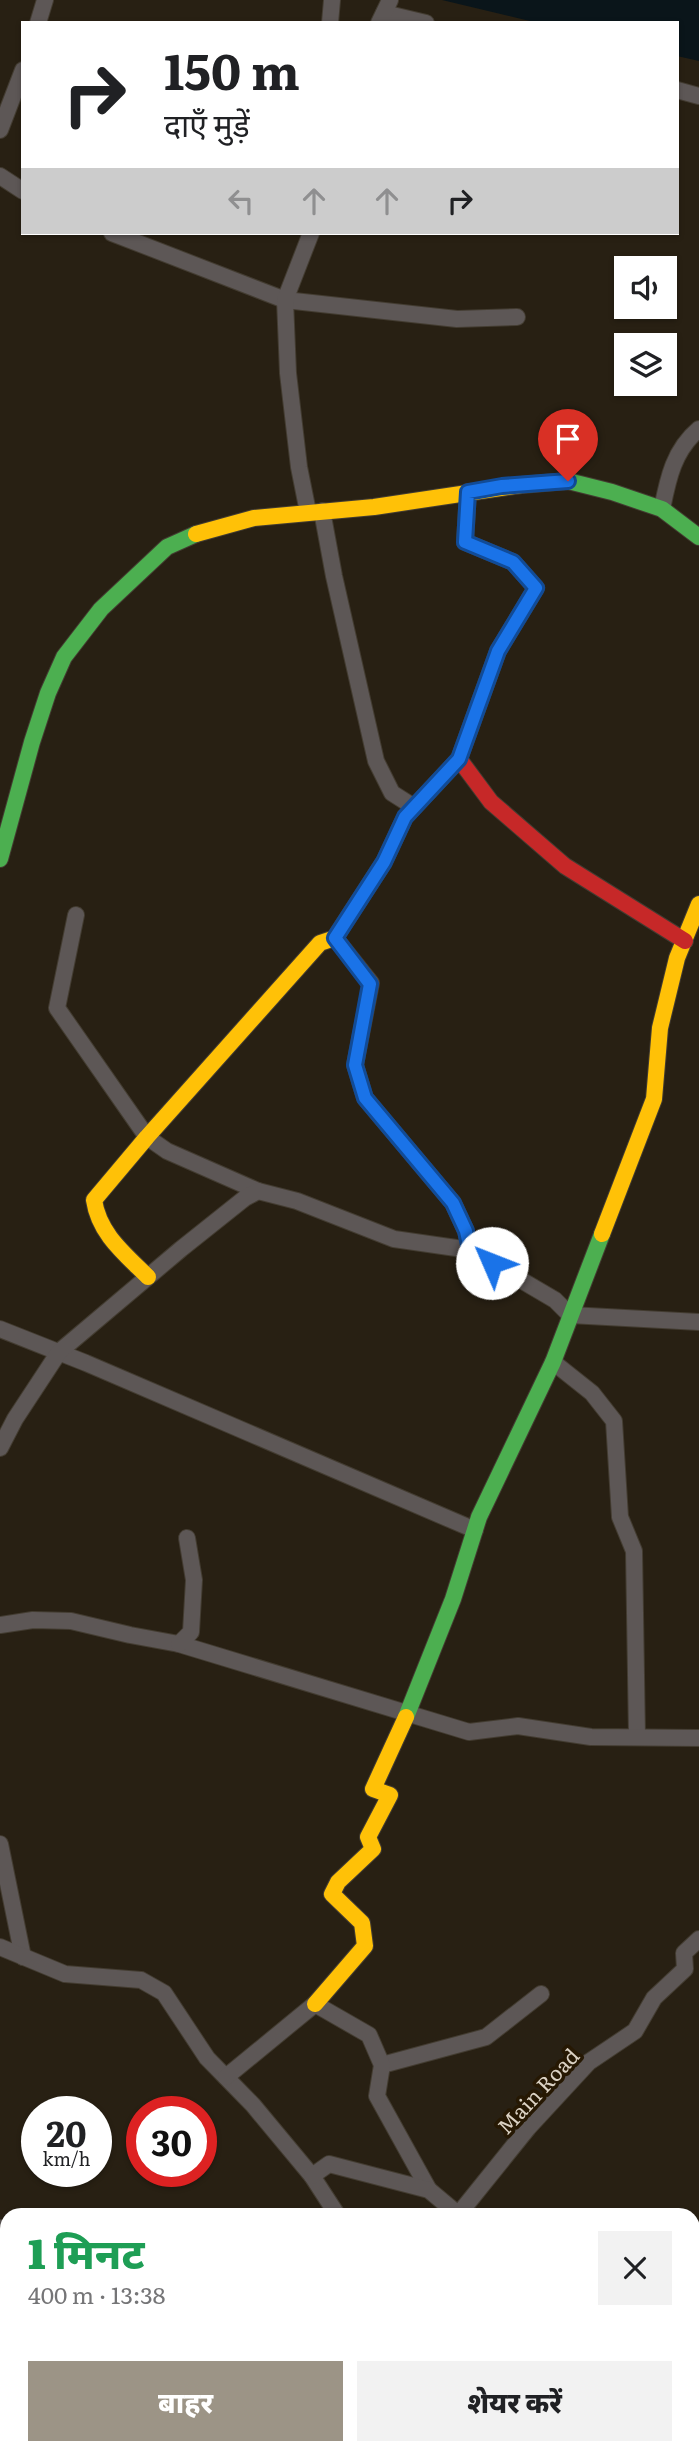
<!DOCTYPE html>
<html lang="hi">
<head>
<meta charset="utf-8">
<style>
	body { margin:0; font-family:Literata,"Noto Sans Devanagari",serif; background:#f2f2f2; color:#202124; height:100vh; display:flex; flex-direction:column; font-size:26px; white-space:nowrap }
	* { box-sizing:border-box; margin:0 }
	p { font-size:23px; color:#757577 }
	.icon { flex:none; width:38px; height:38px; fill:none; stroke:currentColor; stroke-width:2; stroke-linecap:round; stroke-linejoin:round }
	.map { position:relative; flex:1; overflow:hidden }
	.panel { position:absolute; left:0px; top:2208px; width:700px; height:247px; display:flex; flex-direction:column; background:#fff; border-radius:21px 21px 0 0; box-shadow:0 2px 5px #0004 }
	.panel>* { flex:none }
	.top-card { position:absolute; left:21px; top:21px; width:658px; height:214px; border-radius:0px; box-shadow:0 2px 5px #0004; background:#fff; color:#202124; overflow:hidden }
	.buttons { position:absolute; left:614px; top:256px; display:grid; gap:14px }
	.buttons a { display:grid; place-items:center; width:63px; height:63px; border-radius:0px; background:#fff; box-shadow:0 2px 5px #0004; font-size:35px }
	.speed { position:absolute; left:21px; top:2096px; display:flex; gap:14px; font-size:35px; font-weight:700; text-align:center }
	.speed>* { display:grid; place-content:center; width:91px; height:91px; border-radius:50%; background:#fff; box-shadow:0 2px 5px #0004; line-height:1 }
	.speed small { font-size:18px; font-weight:400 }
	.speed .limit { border:10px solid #d22; background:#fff; color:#111 }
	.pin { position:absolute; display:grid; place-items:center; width:60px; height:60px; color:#fff; margin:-72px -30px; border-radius:50% 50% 50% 0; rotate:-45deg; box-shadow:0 0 7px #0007 }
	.pin .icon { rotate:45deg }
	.me { position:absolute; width:77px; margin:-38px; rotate:314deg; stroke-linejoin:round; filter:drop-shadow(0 0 5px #0008) }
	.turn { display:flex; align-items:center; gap:24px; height:147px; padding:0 28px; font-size:32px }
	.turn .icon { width:91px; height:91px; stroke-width:2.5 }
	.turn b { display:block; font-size:49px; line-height:60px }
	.lanes { display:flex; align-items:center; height:66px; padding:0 28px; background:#0003; justify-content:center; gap:35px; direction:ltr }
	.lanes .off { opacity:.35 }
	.round { display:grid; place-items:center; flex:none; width:74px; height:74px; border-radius:0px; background:#f2f2f2 }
	.summary { display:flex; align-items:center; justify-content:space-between; height:119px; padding:0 28px }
	h1 { font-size:42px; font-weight:800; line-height:52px; color:#1e9e55 }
	.cta { display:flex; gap:14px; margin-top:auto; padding:14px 28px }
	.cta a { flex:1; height:80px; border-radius:0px; background:#9c9486; color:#fff; font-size:28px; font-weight:800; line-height:80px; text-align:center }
	.cta a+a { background:#f2f2f2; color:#202124 }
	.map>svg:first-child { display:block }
	.water { fill:#0a151a }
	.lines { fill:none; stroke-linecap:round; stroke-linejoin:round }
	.street-casing { stroke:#433c31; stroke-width:18 }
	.fast-casing { stroke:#433c31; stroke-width:18 }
	.slow-casing { stroke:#433c31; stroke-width:18 }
	.jam-casing { stroke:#433c31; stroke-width:18 }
	.street { stroke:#5d5756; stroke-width:16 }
	.fast { stroke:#4caf50; stroke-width:16 }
	.slow { stroke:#ffc107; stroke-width:16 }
	.jam { stroke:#c62828; stroke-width:16 }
	.route-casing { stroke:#114b97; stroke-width:18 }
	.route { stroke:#1a73e8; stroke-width:12 }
	.labels { text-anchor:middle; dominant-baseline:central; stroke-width:7; stroke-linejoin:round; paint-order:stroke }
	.street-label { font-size:21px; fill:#dbd2c4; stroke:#261803 }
</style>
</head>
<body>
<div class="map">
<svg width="699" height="2454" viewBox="0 0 699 2454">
	<rect width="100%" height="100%" fill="#282013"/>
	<path class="water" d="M 442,0 L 699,0 L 699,61 L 677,56 L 677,23 L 538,23 Z"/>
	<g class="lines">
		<defs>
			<g id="street">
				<path d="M 384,13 L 426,23"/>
				<path d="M 38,23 L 45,0"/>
				<path d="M 330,23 L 332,0"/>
				<path d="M 379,23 L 390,0"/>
				<path d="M 677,90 L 699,96"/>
				<path d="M 0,130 L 23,70"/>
				<path d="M 0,176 L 23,191"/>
				<path d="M 112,233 L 285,300 L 457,319 L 517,317"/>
				<path d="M 662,509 C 668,478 674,450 699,429"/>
				<path d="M 322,511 L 334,576 L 376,761 L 392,793 L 414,807"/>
				<path d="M 308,512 L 299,467 L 288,373 L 285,300 L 311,233"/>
				<path d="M 459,759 L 498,651 L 536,588 L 513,562 L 465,542 L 468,492"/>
				<path d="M 76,915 L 57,1008 L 147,1137 L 167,1151 L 258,1191"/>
				<path d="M 335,938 L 371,983 L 355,1065 L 365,1098 L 453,1203 L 466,1231 L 470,1250"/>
				<path d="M 0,1329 L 86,1363 L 475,1530"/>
				<path d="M 553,1362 L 592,1393 L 614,1421 L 620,1517 L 634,1551 L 637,1737"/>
				<path d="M 0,1448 L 15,1419 L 59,1352 L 181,1249 L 245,1198 L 258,1191 L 297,1201 L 394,1239 L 470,1250 L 555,1300 L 570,1315 L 699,1322"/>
				<path d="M 0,1625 L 33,1620 L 71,1621 L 130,1635 L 179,1644 L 469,1732 L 518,1726 L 591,1737 L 699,1738"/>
				<path d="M 179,1644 L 191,1632 L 194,1580 L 187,1538"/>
				<path d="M 0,1844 L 23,1957"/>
				<path d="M 0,1947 L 65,1974 L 141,1980 L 164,1993 L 207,2058 L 253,2105 L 312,2176 L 338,2216"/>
				<path d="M 382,2065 L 486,2037 L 541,1994"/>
				<path d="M 226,2077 L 315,2004 L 369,2035 L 382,2065 L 377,2096 L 429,2190"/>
				<path d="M 312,2176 L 329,2164 L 429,2190 L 460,2216"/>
				<path d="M 458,2215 L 528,2128 L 589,2062 L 635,2031 L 654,1998 L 685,1969 L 684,1953 L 699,1939"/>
				<path d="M 0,2228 L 7,2229"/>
				<path d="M 0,2309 L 7,2311"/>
				<path d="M 693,2315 L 699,2320"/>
				<path d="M 500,2448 L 505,2454"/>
				<path d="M 51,2454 L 52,2448"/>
				<path d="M 238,2454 L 242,2448"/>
			</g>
			<g id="fast">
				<path d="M 521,485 L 568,481 L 612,492 L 662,509 L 699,537"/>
				<path d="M 0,859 L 32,742 L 48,693 L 64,657 L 101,609 L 167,547 L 196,534"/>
				<path d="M 406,1717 L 453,1599 L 479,1517 L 553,1362 L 602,1234"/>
				<path d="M 693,2255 L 699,2247"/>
			</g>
			<g id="slow">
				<path d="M 196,534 L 254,518 L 374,507 L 521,485"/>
				<path d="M 602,1234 L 654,1099 L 660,1028 L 677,958 L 699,904"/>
				<path d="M 148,1277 C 125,1254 99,1234 94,1200 L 147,1137 L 320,943 L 335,938 L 338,933"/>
				<path d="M 315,2004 L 365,1946 L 362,1923 L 332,1894 L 338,1882 L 373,1849 L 368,1837 L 390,1795 L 373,1789 L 406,1717"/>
				<path d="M 543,2454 L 548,2448"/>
			</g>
			<path id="jam" d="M 338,933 L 384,862 L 405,817 L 459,759 L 491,802 L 565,866 L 685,941"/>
		</defs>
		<use href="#street" class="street-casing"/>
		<use href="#fast" class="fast-casing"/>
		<use href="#slow" class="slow-casing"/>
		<use href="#jam" class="jam-casing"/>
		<use href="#street" class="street"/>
		<use href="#fast" class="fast"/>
		<use href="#slow" class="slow"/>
		<use href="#jam" class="jam"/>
	</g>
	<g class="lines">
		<defs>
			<path id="route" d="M 492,1263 L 470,1250 L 466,1231 L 453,1203 L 365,1098 L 355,1065 L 370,984 L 335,938 L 384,862 L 405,817 L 459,759 L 498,651 L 536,588 L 513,562 L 465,542 L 468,492 L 502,486 L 568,481"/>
		</defs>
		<use href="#route" class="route-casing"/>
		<use href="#route" class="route"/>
	</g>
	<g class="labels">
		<g class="street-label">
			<text transform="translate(537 2090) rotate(-47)">Main Road</text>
		</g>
	</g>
</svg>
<div class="buttons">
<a><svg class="icon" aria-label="sound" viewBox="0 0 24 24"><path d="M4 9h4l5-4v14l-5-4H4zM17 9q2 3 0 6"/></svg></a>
<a><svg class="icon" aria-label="layers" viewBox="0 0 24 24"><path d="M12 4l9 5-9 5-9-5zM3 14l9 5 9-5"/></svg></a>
</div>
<div class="speed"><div>20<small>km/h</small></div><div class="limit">30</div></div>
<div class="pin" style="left:568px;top:481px;background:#d93025"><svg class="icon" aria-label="arrive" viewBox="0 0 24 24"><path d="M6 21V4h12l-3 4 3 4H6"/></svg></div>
<svg class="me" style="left:492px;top:1263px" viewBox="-20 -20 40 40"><circle r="19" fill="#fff"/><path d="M0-13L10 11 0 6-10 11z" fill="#1a73e8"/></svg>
<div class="top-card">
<div class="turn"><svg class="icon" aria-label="right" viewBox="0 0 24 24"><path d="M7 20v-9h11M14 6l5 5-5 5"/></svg><div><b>150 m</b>दाएँ मुड़ें</div></div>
<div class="lanes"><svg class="icon off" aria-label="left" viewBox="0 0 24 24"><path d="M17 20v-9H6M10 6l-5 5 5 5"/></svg><svg class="icon off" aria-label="ahead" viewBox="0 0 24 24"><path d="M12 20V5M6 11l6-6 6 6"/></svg><svg class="icon off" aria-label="ahead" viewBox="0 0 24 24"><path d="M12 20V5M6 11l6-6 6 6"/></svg><svg class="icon" aria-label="right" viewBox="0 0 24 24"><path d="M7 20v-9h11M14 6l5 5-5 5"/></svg></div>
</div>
<section class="panel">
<div class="summary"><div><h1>1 मिनट</h1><p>400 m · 13:38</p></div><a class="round"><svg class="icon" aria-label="close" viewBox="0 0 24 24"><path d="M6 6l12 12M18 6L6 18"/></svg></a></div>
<div class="cta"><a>बाहर</a><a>शेयर करें</a></div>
</section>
</div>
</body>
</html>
